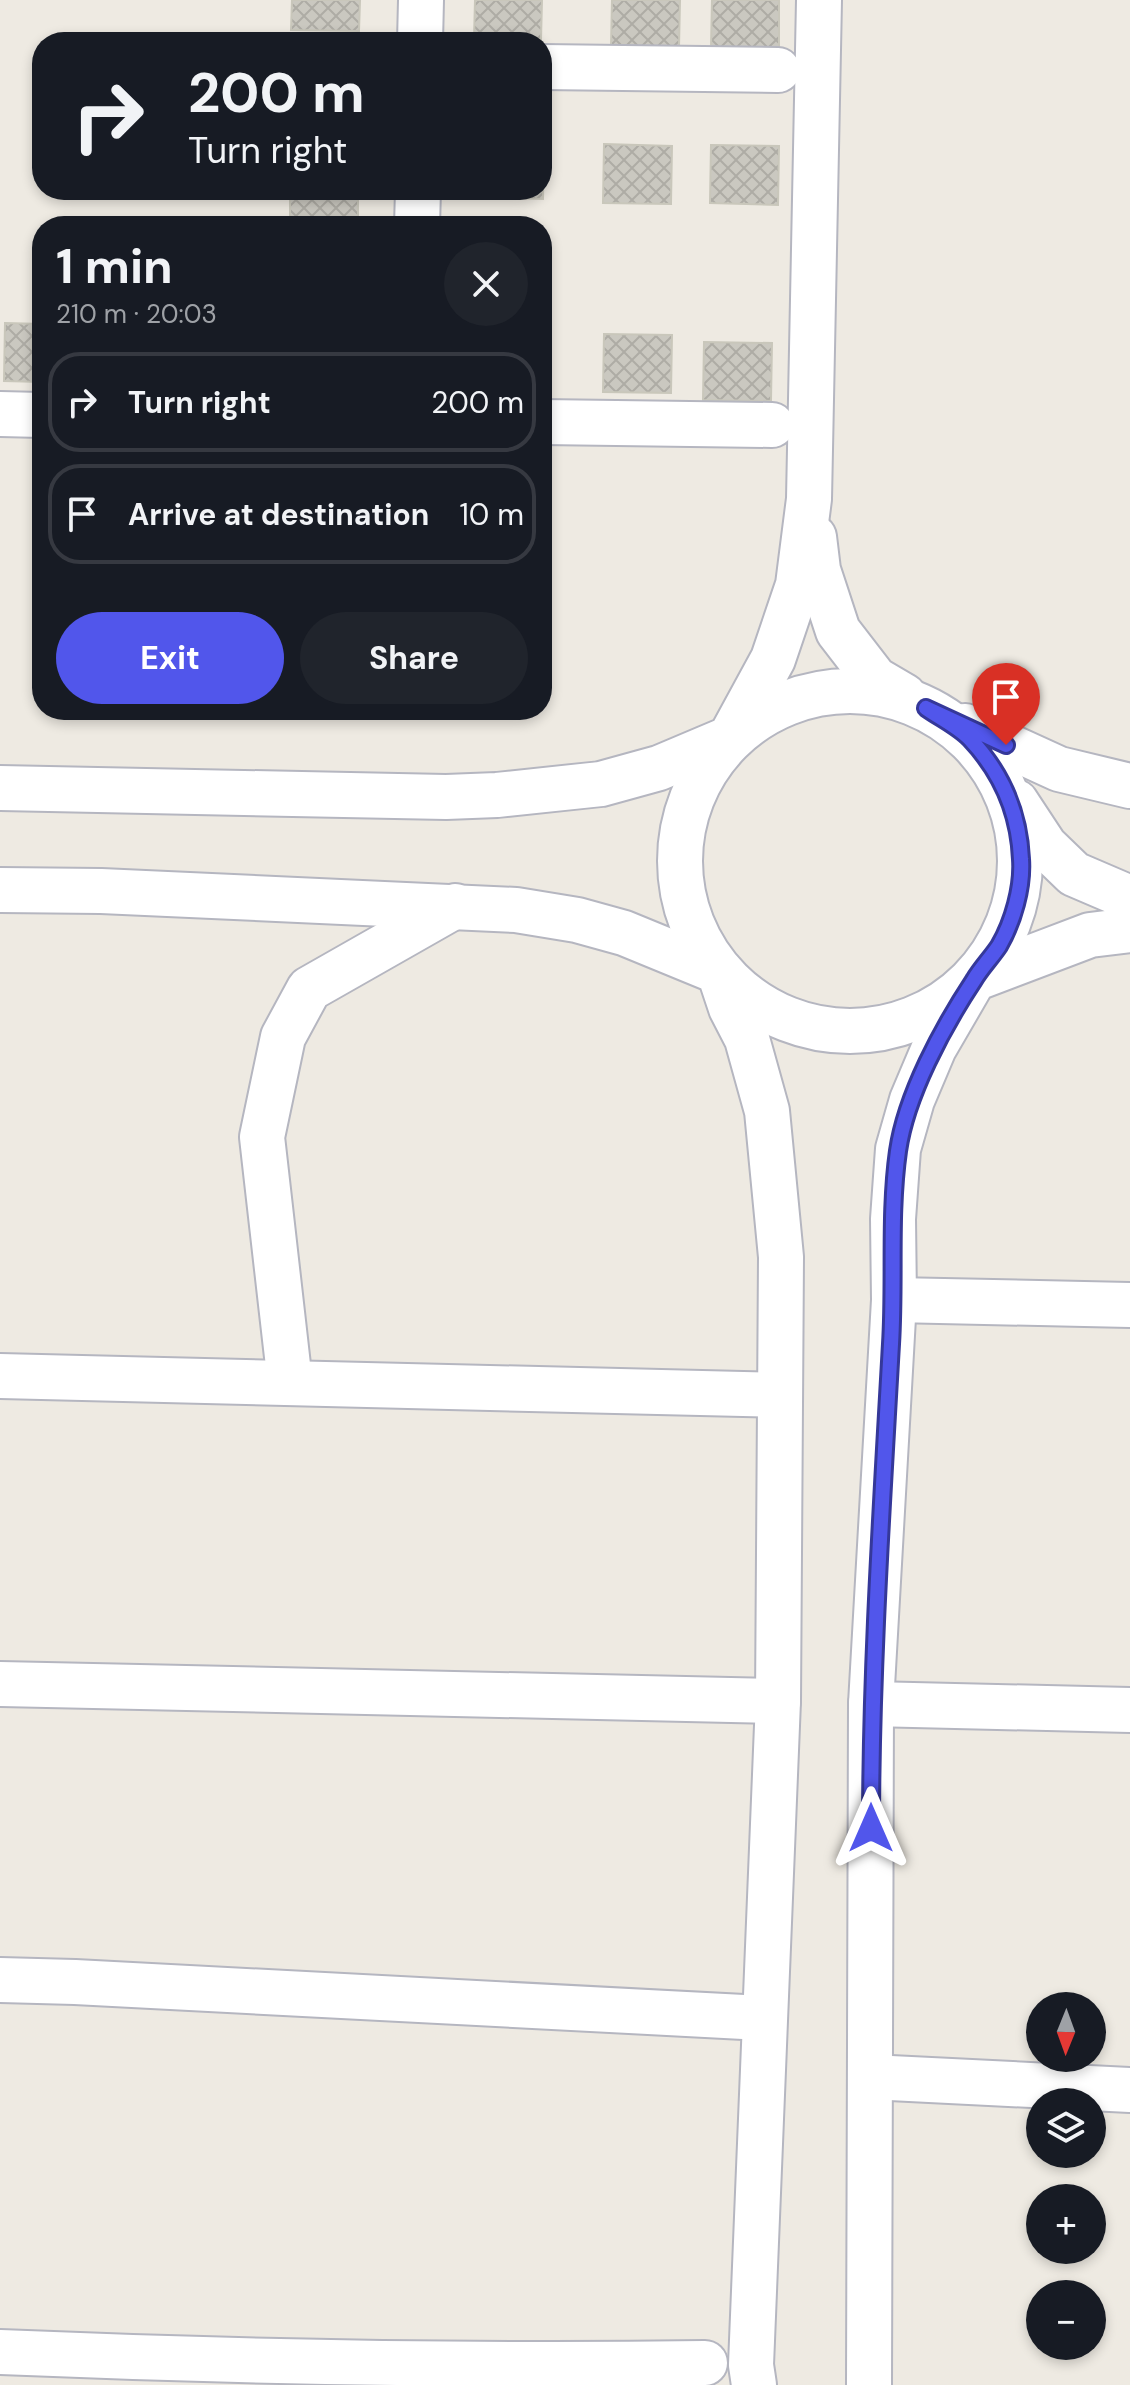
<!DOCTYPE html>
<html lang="en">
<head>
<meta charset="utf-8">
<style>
	body { margin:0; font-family:"DM Sans",sans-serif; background:#20242c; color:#f1f3f6; height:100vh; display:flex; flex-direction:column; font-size:30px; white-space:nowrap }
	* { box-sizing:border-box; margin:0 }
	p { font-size:26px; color:#9ea1a6 }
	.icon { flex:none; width:44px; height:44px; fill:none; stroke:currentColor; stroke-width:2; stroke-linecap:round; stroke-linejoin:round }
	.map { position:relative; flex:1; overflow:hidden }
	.panel { position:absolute; left:32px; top:216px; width:520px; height:504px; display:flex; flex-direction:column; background:#171b24; border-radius:32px; box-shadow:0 4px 12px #0003 }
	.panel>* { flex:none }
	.guide { position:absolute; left:32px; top:32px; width:520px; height:168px; border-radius:32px; box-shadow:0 4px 12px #0003; background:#171b24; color:#f1f3f6; overflow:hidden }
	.needle { width:52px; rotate:181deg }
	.controls { position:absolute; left:1026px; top:1992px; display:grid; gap:16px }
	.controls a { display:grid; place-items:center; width:80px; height:80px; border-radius:50%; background:#171b24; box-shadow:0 4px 12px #0003; font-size:40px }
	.pin { position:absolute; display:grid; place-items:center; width:68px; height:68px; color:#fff; margin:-82px -34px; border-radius:50% 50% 50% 0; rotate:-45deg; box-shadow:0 0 8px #0007 }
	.pin .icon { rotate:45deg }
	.me { position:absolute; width:88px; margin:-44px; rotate:0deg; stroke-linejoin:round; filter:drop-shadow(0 0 6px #0008) }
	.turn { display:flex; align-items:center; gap:28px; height:168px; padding:0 24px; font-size:36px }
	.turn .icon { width:104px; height:104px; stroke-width:2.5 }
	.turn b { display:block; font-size:56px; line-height:68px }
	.round { display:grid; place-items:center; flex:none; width:84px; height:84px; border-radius:42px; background:#20242c }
	.overview { display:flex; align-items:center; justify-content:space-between; height:136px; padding:0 24px }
	h1 { font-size:48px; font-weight:700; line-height:60px }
	.primary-button { display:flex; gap:16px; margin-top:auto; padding:16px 24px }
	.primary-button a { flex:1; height:92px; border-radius:48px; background:#5156eb; color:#fff; font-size:32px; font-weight:700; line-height:92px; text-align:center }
	.primary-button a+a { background:#20242c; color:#f1f3f6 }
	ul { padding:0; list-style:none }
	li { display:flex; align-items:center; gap:24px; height:100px; margin:0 16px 12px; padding:0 8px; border:4px solid #363941; border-radius:32px }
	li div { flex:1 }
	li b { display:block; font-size:30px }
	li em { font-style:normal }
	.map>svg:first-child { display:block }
	.building { fill:url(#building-cross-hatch); stroke:#c9c7bb; stroke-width:2 }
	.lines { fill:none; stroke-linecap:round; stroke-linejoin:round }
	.minor-casing { stroke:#b5b6c0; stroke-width:48 }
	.minor { stroke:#fff; stroke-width:44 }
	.route-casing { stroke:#353899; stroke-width:20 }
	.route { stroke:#5156eb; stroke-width:14 }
</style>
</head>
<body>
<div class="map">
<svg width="1130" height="2385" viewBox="0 0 1130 2385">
	<defs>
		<pattern id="building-cross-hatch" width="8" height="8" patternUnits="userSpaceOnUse" patternTransform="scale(2)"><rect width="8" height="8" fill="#cac8c0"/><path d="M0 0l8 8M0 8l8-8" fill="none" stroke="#aeaca5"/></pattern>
	</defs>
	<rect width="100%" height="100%" fill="#eeeae2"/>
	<g class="building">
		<path d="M 292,0 L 360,0 L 359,31 L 291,30 Z"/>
		<path d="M 475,0 L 542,0 L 541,40 L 474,39 Z"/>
		<path d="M 612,0 L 680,0 L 679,47 L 611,46 Z"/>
		<path d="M 712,0 L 779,0 L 779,48 L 711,47 Z"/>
		<path d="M 542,141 L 544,141 L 543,199 L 476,197 L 476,190 L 542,190 Z"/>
		<path d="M 604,144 L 672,146 L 671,204 L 603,203 Z"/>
		<path d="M 711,145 L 779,146 L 778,205 L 710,203 Z"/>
		<rect x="290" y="190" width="68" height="36"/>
		<path d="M 5,323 L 42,324 L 42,382 L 4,381 Z"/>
		<path d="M 604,334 L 672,335 L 671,393 L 603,392 Z"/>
		<path d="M 704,342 L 772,343 L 771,401 L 703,400 Z"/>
	</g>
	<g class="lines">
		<defs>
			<g id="minor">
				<path d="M 420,42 L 421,0"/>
				<path d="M 542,67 L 778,70"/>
				<path d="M 417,226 L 418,190"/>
				<path d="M 0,414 L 42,415"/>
				<path d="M 542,422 L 772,425"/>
				<path d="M 814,537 L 818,570 L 838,631 L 875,679 L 904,696"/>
				<circle cx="850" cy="861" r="170"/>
				<path d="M 965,726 L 1059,769 L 1130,786"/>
				<path d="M 0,788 L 446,797 L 497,795 L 601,784 L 659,768 L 730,738 L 773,659 L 798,585 L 809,499 L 819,0"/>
				<path d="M 1016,802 L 1045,846 L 1074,874 L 1130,898"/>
				<path d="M 0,890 L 101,891 L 516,910 L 577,920 L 624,933 L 719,972 L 731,1008 L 747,1039 L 767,1111 L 781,1257 L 778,1701 L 751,2365 L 754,2385"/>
				<path d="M 894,1300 L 1130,1305"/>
				<path d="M 0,1376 L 780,1395"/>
				<path d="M 290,1383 L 262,1137 L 283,1037 L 309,989 L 455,906"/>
				<path d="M 0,1684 L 778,1701"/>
				<path d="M 871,1704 L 1130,1710"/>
				<path d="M 0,1980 L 75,1982 L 763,2018"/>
				<path d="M 870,2077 L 1130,2090"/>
				<path d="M 0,2352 C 235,2362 470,2366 705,2363"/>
				<path d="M 869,2385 L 871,1704 L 894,1300 L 893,1219 L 898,1149 L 912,1100 L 934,1048 L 974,979 L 1090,935 L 1130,930"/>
			</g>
		</defs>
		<use href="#minor" class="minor-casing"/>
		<use href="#minor" class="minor"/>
	</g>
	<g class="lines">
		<defs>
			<path id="route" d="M 871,1828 C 871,1667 882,1505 891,1344 C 895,1280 889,1215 898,1151 C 906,1095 943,1027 974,980 C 981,968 991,958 999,946 C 1013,922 1023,887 1021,859 C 1019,813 1002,773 970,739 C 959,727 940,718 926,708 L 1006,745"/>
		</defs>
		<use href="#route" class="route-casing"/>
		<use href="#route" class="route"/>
	</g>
</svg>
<div class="controls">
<a><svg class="needle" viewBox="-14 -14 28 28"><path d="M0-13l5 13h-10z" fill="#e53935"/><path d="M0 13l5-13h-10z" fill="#9ea1a6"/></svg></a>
<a><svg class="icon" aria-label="layers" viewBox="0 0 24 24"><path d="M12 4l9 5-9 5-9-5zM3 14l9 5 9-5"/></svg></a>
<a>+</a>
<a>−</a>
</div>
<div class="pin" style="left:1006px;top:745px;background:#d93025"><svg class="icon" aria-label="arrive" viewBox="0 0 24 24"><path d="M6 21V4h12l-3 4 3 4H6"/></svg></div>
<svg class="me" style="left:871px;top:1828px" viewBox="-20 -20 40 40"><path d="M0-17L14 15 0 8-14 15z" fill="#5156eb" stroke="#fff" stroke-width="4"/></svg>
<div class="guide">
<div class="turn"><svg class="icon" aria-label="right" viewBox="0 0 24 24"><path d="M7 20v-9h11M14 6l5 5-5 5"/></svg><div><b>200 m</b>Turn right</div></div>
</div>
<section class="panel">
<div class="overview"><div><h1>1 min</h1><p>210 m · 20:03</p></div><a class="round"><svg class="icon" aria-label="close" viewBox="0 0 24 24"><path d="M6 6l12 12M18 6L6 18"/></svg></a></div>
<ul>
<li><svg class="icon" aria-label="right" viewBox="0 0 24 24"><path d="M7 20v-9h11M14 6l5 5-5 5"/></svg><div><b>Turn right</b></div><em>200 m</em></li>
<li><svg class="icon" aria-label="arrive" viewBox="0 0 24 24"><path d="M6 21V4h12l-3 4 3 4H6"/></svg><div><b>Arrive at destination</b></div><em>10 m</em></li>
</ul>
<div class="primary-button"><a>Exit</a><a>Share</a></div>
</section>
</div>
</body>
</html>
